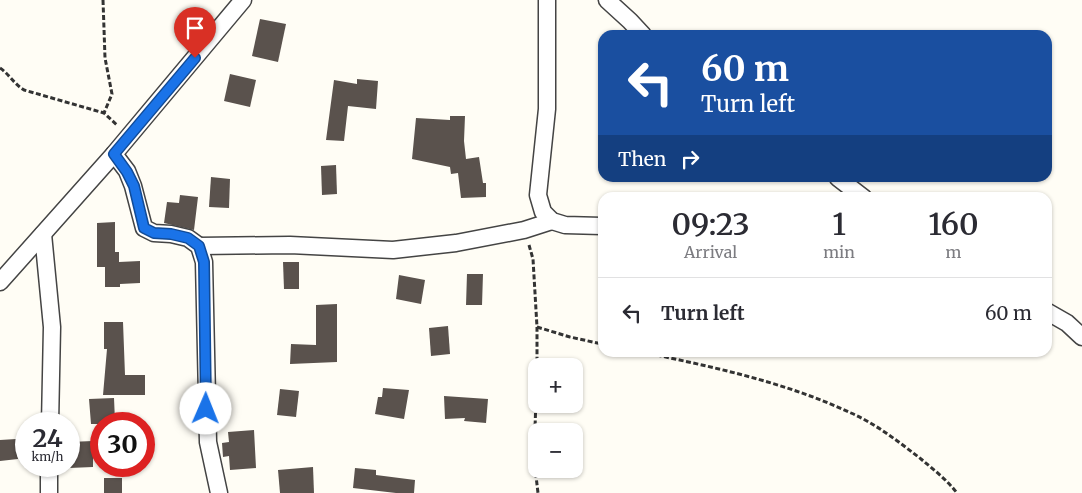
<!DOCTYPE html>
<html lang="en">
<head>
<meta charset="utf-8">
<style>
	body { margin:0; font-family:Merriweather,serif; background:#f2f2f3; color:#2b2b33; height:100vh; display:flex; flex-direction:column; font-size:19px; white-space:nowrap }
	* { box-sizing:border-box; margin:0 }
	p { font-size:16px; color:#7c7c81 }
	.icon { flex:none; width:28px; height:28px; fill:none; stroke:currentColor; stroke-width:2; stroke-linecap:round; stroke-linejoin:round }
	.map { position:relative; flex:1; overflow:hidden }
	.drawer { position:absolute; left:598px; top:192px; width:454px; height:165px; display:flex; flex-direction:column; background:#fff; border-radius:15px; box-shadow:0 1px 4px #0004 }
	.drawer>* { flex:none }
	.top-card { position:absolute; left:598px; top:30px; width:454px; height:152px; border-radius:15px; box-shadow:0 1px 4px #0004; background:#1a4fa0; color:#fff; overflow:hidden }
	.tools { position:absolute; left:528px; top:358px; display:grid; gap:10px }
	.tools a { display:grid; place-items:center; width:55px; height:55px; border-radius:10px; background:#fff; box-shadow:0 1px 4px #0004; font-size:25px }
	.speed { position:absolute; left:15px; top:412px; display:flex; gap:10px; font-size:25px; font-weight:700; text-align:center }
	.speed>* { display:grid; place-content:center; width:65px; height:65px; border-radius:50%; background:#fff; box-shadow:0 1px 4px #0004; line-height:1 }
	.speed small { font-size:12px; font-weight:400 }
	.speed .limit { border:8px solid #d22; background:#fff; color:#111 }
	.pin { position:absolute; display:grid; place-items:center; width:42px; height:42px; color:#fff; margin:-51px -21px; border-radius:50% 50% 50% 0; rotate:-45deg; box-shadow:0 0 5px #0007 }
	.pin .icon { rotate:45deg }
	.me { position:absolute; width:55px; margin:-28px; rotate:1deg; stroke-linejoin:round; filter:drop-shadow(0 0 4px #0008) }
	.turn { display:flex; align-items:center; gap:18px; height:105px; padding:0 20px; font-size:22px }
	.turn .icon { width:65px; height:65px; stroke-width:2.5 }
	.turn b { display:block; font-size:35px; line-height:42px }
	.then { display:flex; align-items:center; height:48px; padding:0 20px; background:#0003; gap:10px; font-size:19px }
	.eta { display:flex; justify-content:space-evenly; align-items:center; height:85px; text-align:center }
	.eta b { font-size:30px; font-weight:600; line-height:35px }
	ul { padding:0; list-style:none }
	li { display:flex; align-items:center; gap:15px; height:70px; padding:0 20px; border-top:1px solid #e1e1e2 }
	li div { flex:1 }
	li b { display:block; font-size:19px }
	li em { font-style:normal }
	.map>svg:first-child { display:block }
	.building { fill:#5a524d }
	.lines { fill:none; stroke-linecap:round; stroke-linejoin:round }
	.minor-casing { stroke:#444; stroke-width:19 }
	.path { stroke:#333; stroke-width:3; stroke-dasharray:5 2.5; stroke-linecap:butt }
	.minor { stroke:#fff; stroke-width:16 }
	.route-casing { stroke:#114b97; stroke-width:12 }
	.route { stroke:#1a73e8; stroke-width:9 }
</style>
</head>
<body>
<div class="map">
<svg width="1082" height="493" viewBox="0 0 1082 493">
	<rect width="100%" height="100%" fill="#fffdf5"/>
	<g class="building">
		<path d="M 260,19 L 286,24 L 278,62 L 252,56 Z"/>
		<path d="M 230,74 L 256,80 L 250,107 L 224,101 Z"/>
		<path d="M 357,79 L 378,81 L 376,109 L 348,106 L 344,141 L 326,140 L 334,80 L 357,84 Z"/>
		<path d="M 450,116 L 465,116 L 464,141 L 466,159 L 479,157 L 483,183 L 486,183 L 486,197 L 461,198 L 458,173 L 451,174 L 450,167 L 412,159 L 416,118 L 450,120 Z"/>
		<path d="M 336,165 L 337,194 L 322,195 L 321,166 Z"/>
		<path d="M 211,177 L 230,179 L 229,208 L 209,207 Z"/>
		<path d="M 180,195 L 198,197 L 194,230 L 164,223 L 167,202 L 179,203 Z"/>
		<path d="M 115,222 L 115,252 L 119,252 L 119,262 L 140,261 L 140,283 L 120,284 L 120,287 L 105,287 L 105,267 L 97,267 L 97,223 Z"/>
		<path d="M 283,262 L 299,262 L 299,289 L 284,289 Z"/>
		<path d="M 467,274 L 483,274 L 482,305 L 466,305 Z"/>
		<path d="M 399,275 L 425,280 L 421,304 L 396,299 Z"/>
		<path d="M 337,304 L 337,362 L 290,364 L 291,344 L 316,345 L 316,305 Z"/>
		<path d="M 104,322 L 123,322 L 125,375 L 145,375 L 145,395 L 103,395 L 107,349 L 104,349 Z"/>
		<path d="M 448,326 L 450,354 L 431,356 L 429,328 Z"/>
		<path d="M 383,388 L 409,390 L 404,419 L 375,414 L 378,397 L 382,397 Z"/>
		<path d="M 280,389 L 299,391 L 296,417 L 277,415 Z"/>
		<path d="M 444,396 L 488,399 L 486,423 L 464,421 L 465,418 L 445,419 Z"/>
		<path d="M 114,398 L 115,421 L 109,422 L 109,424 L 91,424 L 89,399 Z"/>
		<path d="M 254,430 L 256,468 L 230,470 L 229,456 L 223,457 L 222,443 L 229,442 L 228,432 Z"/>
		<path d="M 16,439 L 18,459 L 0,461 L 0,440 Z"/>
		<path d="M 93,441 L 93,467 L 69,468 L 69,442 Z"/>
		<path d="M 313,467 L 314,493 L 280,493 L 278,470 Z"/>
		<path d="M 355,468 L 376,470 L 376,475 L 415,480 L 414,493 L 396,493 L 353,488 Z"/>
		<rect x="104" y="478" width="18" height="15"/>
	</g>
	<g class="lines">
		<defs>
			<g id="minor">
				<path d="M 547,0 L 547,109 L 538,195 L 543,212 L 552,221 L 565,225 L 602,226"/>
				<path d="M 607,0 L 630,21 L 643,35"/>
				<path d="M 114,154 L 127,171 L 133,186 L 144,228 L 154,233 L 171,234 L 188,238 L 199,246 L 204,262 L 208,442 L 219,493"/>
				<path d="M 838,178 L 864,198"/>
				<path d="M 43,234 L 52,327 L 50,424"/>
				<path d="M 199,246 L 290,245 L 393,250 L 456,243 L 524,230 L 552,221"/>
				<path d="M 0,282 L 114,154 L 243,0"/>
				<path d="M 1046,311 L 1067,323 L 1082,337"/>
				<path d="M 49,493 L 49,466"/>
			</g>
		</defs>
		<use href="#minor" class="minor-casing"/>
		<g class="path">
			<path d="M 103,0 L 105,58 L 112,94 L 104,113"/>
			<path d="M 0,68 C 9,74 14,84 24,90 L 104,113 L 117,125"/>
			<path d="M 529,245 L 533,259 L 537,327 L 537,366"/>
			<path d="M 537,327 L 570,337 L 602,344"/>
			<path d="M 642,352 C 713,367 785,382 851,413 C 876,424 899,442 921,459 C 933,469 947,480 957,493"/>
			<path d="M 536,398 L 534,459 L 538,493"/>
		</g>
		<use href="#minor" class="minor"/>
	</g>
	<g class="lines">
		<defs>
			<path id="route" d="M 195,58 L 114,154 L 127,172 L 134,186 L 144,228 L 154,233 L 171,234 L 188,238 L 199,246 L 204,262 L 206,409"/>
		</defs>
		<use href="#route" class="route-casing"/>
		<use href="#route" class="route"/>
	</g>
</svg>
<div class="tools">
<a>+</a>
<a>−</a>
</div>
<div class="speed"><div>24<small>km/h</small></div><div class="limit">30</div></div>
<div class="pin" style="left:195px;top:58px;background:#d93025"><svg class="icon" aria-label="arrive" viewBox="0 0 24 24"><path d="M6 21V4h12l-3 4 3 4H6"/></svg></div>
<svg class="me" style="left:206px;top:409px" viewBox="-20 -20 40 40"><circle r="19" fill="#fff"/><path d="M0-13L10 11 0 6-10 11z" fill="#1a73e8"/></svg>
<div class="top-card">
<div class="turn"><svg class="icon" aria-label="left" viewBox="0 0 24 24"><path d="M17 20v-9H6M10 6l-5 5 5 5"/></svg><div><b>60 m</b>Turn left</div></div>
<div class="then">Then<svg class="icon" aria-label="right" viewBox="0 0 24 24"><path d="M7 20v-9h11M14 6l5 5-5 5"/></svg></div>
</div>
<section class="drawer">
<div class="eta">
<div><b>09:23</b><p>Arrival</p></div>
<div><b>1</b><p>min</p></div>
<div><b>160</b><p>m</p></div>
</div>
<ul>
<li><svg class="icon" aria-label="left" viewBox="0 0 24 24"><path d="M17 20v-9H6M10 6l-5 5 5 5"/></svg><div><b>Turn left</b></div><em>60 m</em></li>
</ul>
</section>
</div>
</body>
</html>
